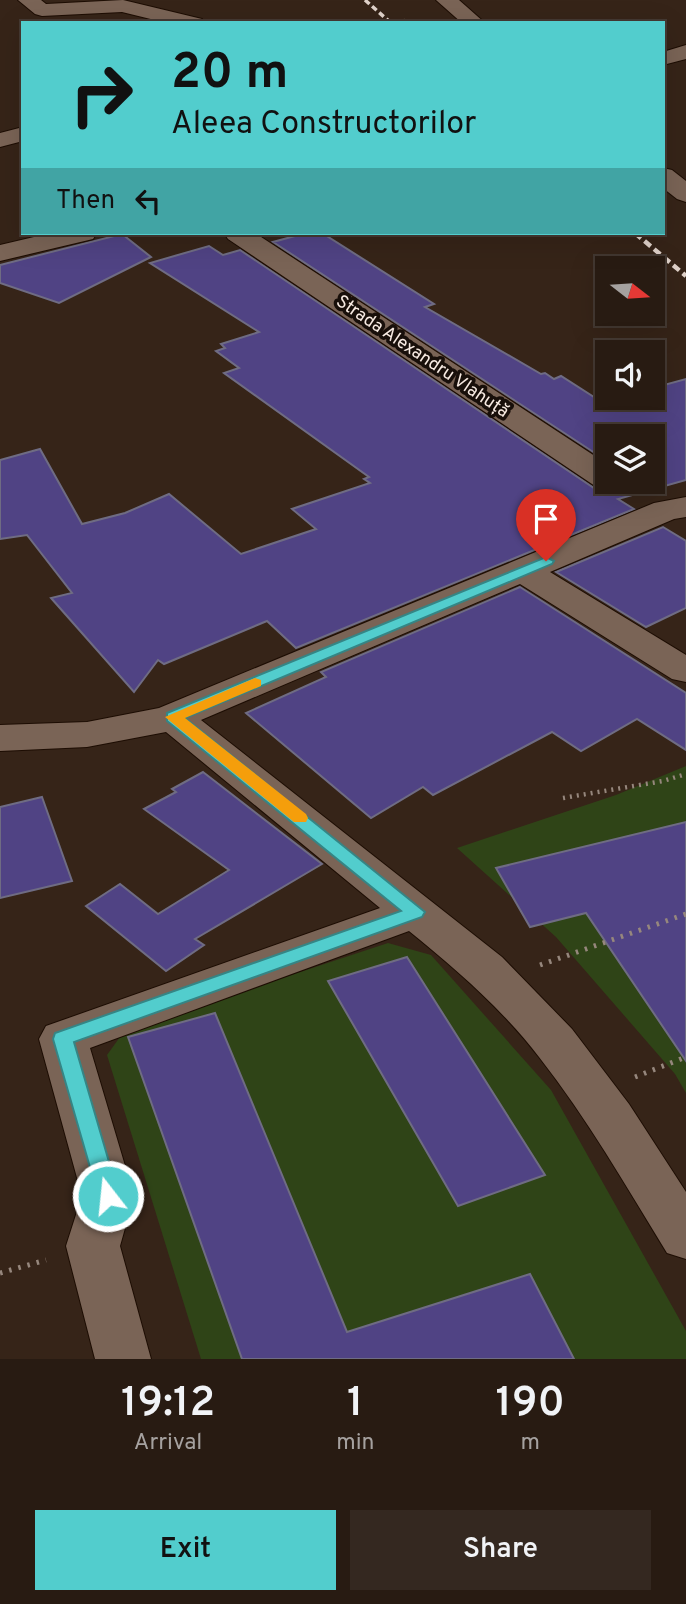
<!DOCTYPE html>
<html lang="en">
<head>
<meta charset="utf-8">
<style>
	body { margin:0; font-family:Overpass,sans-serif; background:#342820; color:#f1f3f6; height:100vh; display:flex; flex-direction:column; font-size:26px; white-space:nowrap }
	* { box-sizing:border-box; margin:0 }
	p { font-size:23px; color:#a5a19f }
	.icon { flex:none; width:38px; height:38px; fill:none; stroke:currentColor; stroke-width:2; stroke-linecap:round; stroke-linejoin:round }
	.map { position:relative; height:1359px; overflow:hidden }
	.details { display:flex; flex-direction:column; background:#281b12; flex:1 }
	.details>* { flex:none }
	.hud { position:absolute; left:21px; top:21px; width:644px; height:214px; border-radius:0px; box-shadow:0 7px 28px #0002,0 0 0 2px #443932; background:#52cdcd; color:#111; overflow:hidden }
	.needle { width:46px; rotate:107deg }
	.controls { position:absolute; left:595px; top:256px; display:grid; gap:14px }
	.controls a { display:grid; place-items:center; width:70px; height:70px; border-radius:0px; background:#281b12; box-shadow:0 7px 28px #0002,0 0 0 2px #443932; font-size:35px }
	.pin { position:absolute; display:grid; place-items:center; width:60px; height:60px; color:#fff; margin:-72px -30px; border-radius:50% 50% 50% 0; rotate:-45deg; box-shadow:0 0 7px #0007 }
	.pin .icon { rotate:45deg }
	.me { position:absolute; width:77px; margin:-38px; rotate:344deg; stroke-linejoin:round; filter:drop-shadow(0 0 5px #0008) }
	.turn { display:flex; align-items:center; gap:24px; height:147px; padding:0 35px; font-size:32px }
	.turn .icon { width:91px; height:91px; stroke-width:2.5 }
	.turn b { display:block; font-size:49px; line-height:60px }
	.then { display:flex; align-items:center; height:66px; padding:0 35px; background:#0003; gap:14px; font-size:26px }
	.eta { display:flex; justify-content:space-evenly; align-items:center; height:119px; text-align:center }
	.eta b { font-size:42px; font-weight:600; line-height:49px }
	.cta { display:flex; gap:14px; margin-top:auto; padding:14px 35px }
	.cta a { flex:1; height:80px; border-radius:0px; background:#52cdcd; color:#111; font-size:28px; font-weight:600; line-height:80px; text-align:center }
	.cta a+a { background:#342820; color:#f1f3f6 }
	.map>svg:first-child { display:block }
	.green { fill:#2f4417 }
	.building { fill:#504384; stroke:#6f6c83; stroke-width:2 }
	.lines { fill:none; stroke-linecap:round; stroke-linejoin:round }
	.minor-casing { stroke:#1d0d03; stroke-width:2 }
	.path-far2 { stroke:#96877d; stroke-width:2.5; stroke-dasharray:1 3.5; stroke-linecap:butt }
	.path-far1 { stroke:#96877d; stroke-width:4.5; stroke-dasharray:2 5; stroke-linecap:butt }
	.path { stroke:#96877d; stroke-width:5; stroke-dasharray:2.5 7; stroke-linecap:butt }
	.minor { fill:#7a6456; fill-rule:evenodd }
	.rail-far1 { stroke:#e0d2ca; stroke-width:3.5; stroke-dasharray:6 3.5; stroke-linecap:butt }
	.rail { stroke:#e0d2ca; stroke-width:4.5; stroke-dasharray:8 4.5; stroke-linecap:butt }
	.route { fill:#52cdcd; stroke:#358585; stroke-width:2 }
	.slow { fill:#f59e0b }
	.labels { text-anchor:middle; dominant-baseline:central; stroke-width:7; stroke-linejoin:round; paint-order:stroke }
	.far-street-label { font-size:18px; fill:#f7eae2; stroke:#180f0a }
</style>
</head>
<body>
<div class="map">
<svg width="686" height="1359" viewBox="0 0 686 1359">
	<rect width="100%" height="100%" fill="#362418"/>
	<g class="green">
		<path d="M 686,766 L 686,1093 L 675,1074 L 556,937 L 457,848 L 616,795 Z"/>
		<path d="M 388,943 L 431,955 L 551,1090 L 686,1331 L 686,1359 L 201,1359 L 107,1055 L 125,1030 Z"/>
	</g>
	<g class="building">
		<path d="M 306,233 L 322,233 L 434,304 L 425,307 L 541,374 L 545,373 L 554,379 L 561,376 L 594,397 L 653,397 L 653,388 L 686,379 L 686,480 L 618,499 L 634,509 L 296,648 L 267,621 L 164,664 L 158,660 L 134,692 L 51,598 L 72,593 L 27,535 L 0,539 L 0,460 L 40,449 L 82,524 L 125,513 L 169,494 L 241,554 L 316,529 L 292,509 L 370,483 L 364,479 L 369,477 L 224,373 L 239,368 L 216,351 L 225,348 L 221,344 L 259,332 L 150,263 L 209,246 L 223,255 L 240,250 L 594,488 L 608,492 L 620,489 L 624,481 L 653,481 L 653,436 L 607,436 L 607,461 L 273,242 Z"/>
		<path d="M 122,234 L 151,257 L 59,303 L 0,283 L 0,265 Z"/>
		<path d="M 663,527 L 686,541 L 686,608 L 646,627 L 556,572 Z"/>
		<path d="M 520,587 L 686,693 L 686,750 L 637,719 L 581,751 L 552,732 L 433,795 L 423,787 L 371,818 L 246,713 L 326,677 L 321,672 Z"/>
		<path d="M 203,772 L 322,864 L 195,939 L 204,945 L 166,971 L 86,906 L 120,884 L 158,914 L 229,870 L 144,809 L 176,792 L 172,789 Z"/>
		<path d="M 42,797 L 72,881 L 0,898 L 0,807 Z"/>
		<path d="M 686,822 L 686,1061 L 586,913 L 530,927 L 496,868 Z"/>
		<path d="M 407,957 L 545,1175 L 458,1206 L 328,981 Z"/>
		<path d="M 215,1013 L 347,1332 L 530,1274 L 574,1359 L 242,1359 L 128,1037 Z"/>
	</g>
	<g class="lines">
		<defs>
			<g id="minor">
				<path d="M 18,0 L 41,0 L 46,4 L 123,0 L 202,19 L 205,23 L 167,23 L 122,12 L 42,16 L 35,14 Z"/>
				<path d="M 436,0 L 459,0 L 485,23 L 462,23 Z"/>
				<path d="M 686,45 L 686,59 L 663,65 L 663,52 Z"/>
				<path d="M 23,127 L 23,141 L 0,147 L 0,133 Z"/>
				<path d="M 663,168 L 672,170 L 686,181 L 686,202 L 677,199 L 663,188 Z"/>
				<path d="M 51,233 L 97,233 L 93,239 L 0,261 L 0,245 Z"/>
				<path d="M 224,233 L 255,233 L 607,464 L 607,481 L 622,481 L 619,486 L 607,489 L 595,486 L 228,239 Z"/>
				<path d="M 686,497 L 686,517 L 674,519 L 550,572 L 686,655 L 686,682 L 672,679 L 520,584 L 201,720 L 502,957 L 572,1029 L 629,1104 L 686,1192 L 686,1259 L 667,1253 C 626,1186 587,1118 539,1057 C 502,1009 456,969 409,931 L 90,1048 L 134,1196 L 120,1246 L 151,1359 L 95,1359 L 66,1246 L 82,1196 L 39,1039 L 46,1026 L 380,908 L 166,732 L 87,747 L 0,751 L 0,725 L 87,722 L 159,708 L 654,503 Z"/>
			</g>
		</defs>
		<use href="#minor" class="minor-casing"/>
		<path class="path-far2" d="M 386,23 L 405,20"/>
		<path class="path-far1" d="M 563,798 L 663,781 L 686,774"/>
		<g class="path">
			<path d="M 540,965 L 686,914"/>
			<path d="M 635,1077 L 686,1057"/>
			<path d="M 0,1273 L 46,1260"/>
		</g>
		<use href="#minor" class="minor"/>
		<path class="rail-far1" d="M 365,0 L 391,23"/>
		<path class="rail" d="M 635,233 L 686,276"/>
	</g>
	<path class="route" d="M 546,557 L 554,561 L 552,564 L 185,718 L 425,912 L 422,917 L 74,1042 L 119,1196 L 116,1202 L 108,1204 L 100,1202 L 53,1039 L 55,1033 L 401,911 L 167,721 L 167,713 Z"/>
	<path class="slow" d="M 255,678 L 261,680 L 261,686 L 185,718 L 306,814 L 308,818 L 306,822 L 294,822 L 165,717 Z"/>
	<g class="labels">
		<g class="far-street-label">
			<text transform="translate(422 357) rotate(34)">Strada Alexandru Vlahuță</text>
		</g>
	</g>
</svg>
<div class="controls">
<a><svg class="needle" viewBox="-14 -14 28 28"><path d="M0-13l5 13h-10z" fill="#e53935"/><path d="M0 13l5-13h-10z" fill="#a5a19f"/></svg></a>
<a><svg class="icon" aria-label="sound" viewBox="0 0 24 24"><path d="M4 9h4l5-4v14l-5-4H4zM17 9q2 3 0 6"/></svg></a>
<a><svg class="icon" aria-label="layers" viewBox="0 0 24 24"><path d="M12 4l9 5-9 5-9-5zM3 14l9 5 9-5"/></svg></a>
</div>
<div class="pin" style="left:546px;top:561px;background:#d93025"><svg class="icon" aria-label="arrive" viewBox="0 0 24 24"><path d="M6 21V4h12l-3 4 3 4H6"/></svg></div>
<svg class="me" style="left:108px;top:1196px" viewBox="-20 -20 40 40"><circle r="17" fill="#52cdcd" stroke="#fff" stroke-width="3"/><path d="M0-11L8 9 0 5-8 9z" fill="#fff"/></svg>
<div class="hud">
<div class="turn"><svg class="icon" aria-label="right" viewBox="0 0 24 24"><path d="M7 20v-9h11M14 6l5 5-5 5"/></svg><div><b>20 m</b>Aleea Constructorilor</div></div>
<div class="then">Then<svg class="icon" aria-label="left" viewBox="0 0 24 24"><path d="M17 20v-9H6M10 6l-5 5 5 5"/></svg></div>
</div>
</div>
<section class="details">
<div class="eta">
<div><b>19:12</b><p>Arrival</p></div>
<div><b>1</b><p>min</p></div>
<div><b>190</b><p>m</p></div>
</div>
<div class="cta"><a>Exit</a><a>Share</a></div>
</section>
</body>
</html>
